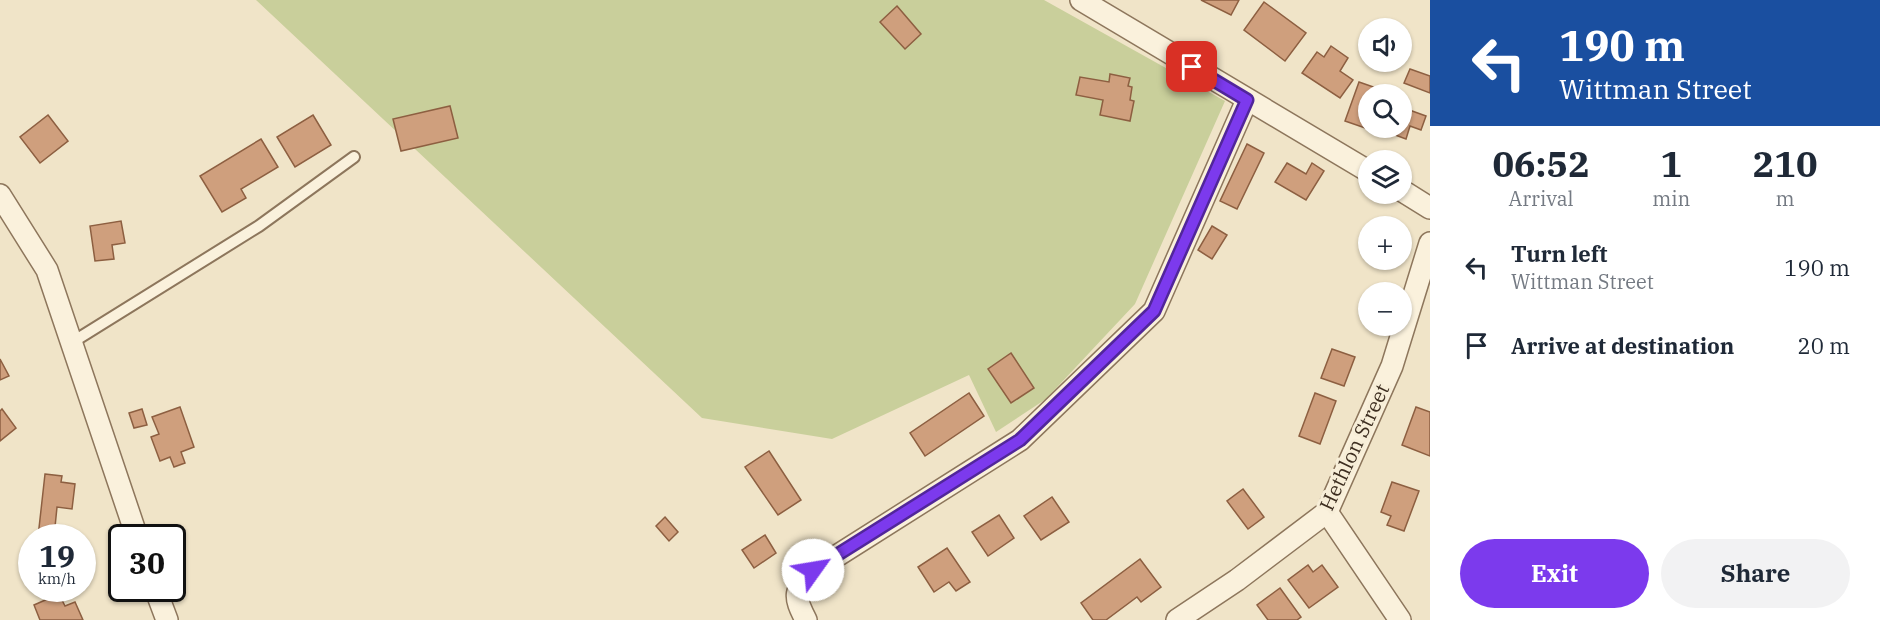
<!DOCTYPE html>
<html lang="en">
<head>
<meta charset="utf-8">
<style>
	body { margin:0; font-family:"IBM Plex Serif",serif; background:#f2f2f3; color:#1f2937; height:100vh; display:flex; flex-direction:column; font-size:22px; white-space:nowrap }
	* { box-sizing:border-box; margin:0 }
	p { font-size:20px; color:#747a83 }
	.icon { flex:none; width:33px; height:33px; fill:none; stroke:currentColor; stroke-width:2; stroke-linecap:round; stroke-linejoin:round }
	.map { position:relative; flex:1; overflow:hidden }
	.panel { display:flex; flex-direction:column; background:#fff; width:450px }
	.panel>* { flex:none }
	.guide { background:#1a4fa0; color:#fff; overflow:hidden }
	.buttons { position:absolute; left:1358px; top:18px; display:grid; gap:12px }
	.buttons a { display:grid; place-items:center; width:54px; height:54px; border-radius:50%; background:#fff; box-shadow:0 2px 4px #0004; font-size:30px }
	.speed { position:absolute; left:18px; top:524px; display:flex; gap:12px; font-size:30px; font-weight:700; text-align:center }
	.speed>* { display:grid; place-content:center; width:78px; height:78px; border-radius:50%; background:#fff; box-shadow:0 2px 4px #0004; line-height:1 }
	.speed small { font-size:15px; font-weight:400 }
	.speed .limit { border:3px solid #111; border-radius:9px; background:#fff; color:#111 }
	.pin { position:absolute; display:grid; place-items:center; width:51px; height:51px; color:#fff; margin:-26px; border-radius:12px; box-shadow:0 3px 9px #0006 }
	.me { position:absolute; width:66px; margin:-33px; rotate:58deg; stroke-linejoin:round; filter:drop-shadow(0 0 4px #0008) }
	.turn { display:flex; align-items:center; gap:21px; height:126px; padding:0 30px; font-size:27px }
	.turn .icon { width:78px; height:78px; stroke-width:2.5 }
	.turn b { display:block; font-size:42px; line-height:51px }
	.eta { display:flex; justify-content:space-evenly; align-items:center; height:102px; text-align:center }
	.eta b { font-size:36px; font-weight:700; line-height:42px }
	.primary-button { display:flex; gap:12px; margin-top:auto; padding:12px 30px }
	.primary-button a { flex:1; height:69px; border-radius:36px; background:#7c3aed; color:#fff; font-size:24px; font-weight:700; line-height:69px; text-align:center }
	.primary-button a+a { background:#f2f2f3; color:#1f2937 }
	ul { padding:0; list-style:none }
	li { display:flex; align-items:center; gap:18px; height:78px; padding:0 30px }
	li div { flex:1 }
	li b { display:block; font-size:22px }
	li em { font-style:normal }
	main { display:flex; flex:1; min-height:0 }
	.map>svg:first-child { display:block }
	.green { fill:#c9cf9b }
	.building { fill:#cf9f7d; stroke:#8d5f41; stroke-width:1.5 }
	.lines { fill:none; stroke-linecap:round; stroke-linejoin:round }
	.lane-casing { stroke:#8d765c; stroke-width:14 }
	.street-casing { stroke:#8d765c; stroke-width:24 }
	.lane { stroke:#faf1dc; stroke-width:10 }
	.street { stroke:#faf1dc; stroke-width:21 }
	.route-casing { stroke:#51269a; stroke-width:15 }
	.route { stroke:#7c3aed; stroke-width:10 }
	.labels { text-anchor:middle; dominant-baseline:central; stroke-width:6; stroke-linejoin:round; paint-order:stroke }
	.street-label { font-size:20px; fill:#3d2e20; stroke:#f7eed8 }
</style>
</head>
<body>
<main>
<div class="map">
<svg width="1430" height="620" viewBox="0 0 1430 620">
	<rect width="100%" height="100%" fill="#f0e4c8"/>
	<path class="green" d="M 256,0 L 1044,0 L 1225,101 L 1135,304 L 1046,399 L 996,432 L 969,375 L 832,439 L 702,418 Z"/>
	<g class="building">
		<path d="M 1201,0 L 1239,0 L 1231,15 Z"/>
		<path d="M 1264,2 L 1306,33 L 1285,61 L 1244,30 Z"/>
		<path d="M 897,6 L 921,34 L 905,49 L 880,22 Z"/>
		<path d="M 1331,46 L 1348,58 L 1340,71 L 1353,80 L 1340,98 L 1302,73 L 1317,52 L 1324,57 Z"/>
		<path d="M 1410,69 L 1430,76 L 1430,93 L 1404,83 Z"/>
		<path d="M 1110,74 L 1130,78 L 1128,86 L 1132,87 L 1130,100 L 1134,101 L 1130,121 L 1100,115 L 1103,100 L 1076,95 L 1080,77 L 1109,82 Z"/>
		<path d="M 1359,82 L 1382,90 L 1381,94 L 1368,94 L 1368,129 L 1345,121 Z"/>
		<path d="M 450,106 L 458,138 L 401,151 L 393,119 Z"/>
		<path d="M 1401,107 L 1426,116 L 1421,130 L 1410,126 L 1406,139 L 1379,129 L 1401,128 Z"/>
		<path d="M 48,115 L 68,141 L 40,163 L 20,137 Z"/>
		<path d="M 313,115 L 331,145 L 295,167 L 277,137 Z"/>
		<path d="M 261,139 L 278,167 L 241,189 L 246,198 L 222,212 L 200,176 Z"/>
		<path d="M 1247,144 L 1264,153 L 1237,209 L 1220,201 Z"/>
		<path d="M 1287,163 L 1306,174 L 1312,163 L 1324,171 L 1306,200 L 1275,182 Z"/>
		<path d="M 121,221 L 125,243 L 112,245 L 114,259 L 95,261 L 90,226 Z"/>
		<path d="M 1212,226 L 1227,235 L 1212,259 L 1198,250 Z"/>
		<path d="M 1332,349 L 1355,357 L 1344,386 L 1321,378 Z"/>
		<path d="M 1011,353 L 1034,388 L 1011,403 L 988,369 Z"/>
		<path d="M 0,359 L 9,376 L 0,380 Z"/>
		<path d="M 969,393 L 984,416 L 925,456 L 910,433 Z"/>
		<path d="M 1315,393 L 1336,401 L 1320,444 L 1299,436 Z"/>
		<path d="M 180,407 L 194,447 L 181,452 L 185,463 L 174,467 L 170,457 L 160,461 L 151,437 L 159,434 L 152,417 Z"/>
		<path d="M 1416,407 L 1430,412 L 1430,456 L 1402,445 Z"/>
		<path d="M 2,409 L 16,428 L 0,441 L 0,411 Z"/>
		<path d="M 142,409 L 147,425 L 134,428 L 129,413 Z"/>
		<path d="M 769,451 L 801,500 L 778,515 L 745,467 Z"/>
		<path d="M 45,474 L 62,476 L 61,482 L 75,484 L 72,509 L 57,507 L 54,537 L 38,537 Z"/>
		<path d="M 1392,482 L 1419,491 L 1404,531 L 1387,525 L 1391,516 L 1381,512 Z"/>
		<path d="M 1243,489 L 1264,517 L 1248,529 L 1227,501 Z"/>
		<path d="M 1052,497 L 1069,522 L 1041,540 L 1024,516 Z"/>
		<path d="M 999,515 L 1014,538 L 988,556 L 972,532 Z"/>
		<path d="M 665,517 L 678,532 L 669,541 L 656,526 Z"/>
		<path d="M 765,535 L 776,553 L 754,568 L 742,550 Z"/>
		<path d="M 947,548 L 970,582 L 956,591 L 949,582 L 934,592 L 918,567 Z"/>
		<path d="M 1140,559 L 1161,587 L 1141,602 L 1137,597 L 1106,620 L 1093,620 L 1081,603 Z"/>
		<path d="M 1308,565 L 1313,572 L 1322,565 L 1338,587 L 1309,608 L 1288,580 Z"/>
		<path d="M 1280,588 L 1301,617 L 1297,620 L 1268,620 L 1257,605 Z"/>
		<path d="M 59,594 L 65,606 L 75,602 L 83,620 L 40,620 L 34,605 Z"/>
	</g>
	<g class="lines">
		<defs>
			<path id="lane" d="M 71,343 L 259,226 L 354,157"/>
			<g id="street">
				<path d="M 1081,0 L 1368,171"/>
				<path d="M 1401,190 L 1430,208"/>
				<path d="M 0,195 L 47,270 L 137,537"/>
				<path d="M 1327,512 L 1400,620"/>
				<path d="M 155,588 L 167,620"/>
				<path d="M 806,620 C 793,595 794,591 813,571 L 1020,440 L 1154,311 L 1247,100"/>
				<path d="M 1177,620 L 1237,580 L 1327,512 L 1392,366 L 1430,243"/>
			</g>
		</defs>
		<use href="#lane" class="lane-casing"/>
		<use href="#street" class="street-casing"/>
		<use href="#lane" class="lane"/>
		<use href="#street" class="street"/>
	</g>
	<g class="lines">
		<defs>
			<path id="route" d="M 813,570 L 1020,440 L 1154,311 L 1247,100 L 1192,67"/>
		</defs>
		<use href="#route" class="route-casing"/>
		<use href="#route" class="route"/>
	</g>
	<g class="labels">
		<g class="street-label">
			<text transform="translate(1354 447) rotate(-65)">Hethlon Street</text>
		</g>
	</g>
</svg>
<div class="buttons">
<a><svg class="icon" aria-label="sound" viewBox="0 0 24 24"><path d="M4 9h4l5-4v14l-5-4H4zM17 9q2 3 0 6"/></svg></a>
<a><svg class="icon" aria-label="search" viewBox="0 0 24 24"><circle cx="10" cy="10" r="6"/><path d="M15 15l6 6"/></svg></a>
<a><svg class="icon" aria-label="layers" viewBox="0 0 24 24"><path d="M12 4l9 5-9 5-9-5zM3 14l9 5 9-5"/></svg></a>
<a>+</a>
<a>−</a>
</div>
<div class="speed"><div>19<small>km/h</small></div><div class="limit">30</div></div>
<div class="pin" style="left:1192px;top:67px;background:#d93025"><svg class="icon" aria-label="arrive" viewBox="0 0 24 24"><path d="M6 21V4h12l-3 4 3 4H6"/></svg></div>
<svg class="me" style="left:813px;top:570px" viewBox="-20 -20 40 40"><circle r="19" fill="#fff"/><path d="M0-13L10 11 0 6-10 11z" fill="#7c3aed"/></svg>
</div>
<section class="panel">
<div class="guide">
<div class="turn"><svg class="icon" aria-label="left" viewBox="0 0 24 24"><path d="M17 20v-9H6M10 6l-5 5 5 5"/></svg><div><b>190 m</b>Wittman Street</div></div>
</div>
<div class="eta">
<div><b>06:52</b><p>Arrival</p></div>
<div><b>1</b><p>min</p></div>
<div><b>210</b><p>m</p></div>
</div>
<ul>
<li><svg class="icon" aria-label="left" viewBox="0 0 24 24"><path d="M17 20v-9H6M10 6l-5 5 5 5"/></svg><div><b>Turn left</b><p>Wittman Street</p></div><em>190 m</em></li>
<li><svg class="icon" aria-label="arrive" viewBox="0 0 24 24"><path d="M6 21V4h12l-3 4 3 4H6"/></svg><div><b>Arrive at destination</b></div><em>20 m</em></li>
</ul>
<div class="primary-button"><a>Exit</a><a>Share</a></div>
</section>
</main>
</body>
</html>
